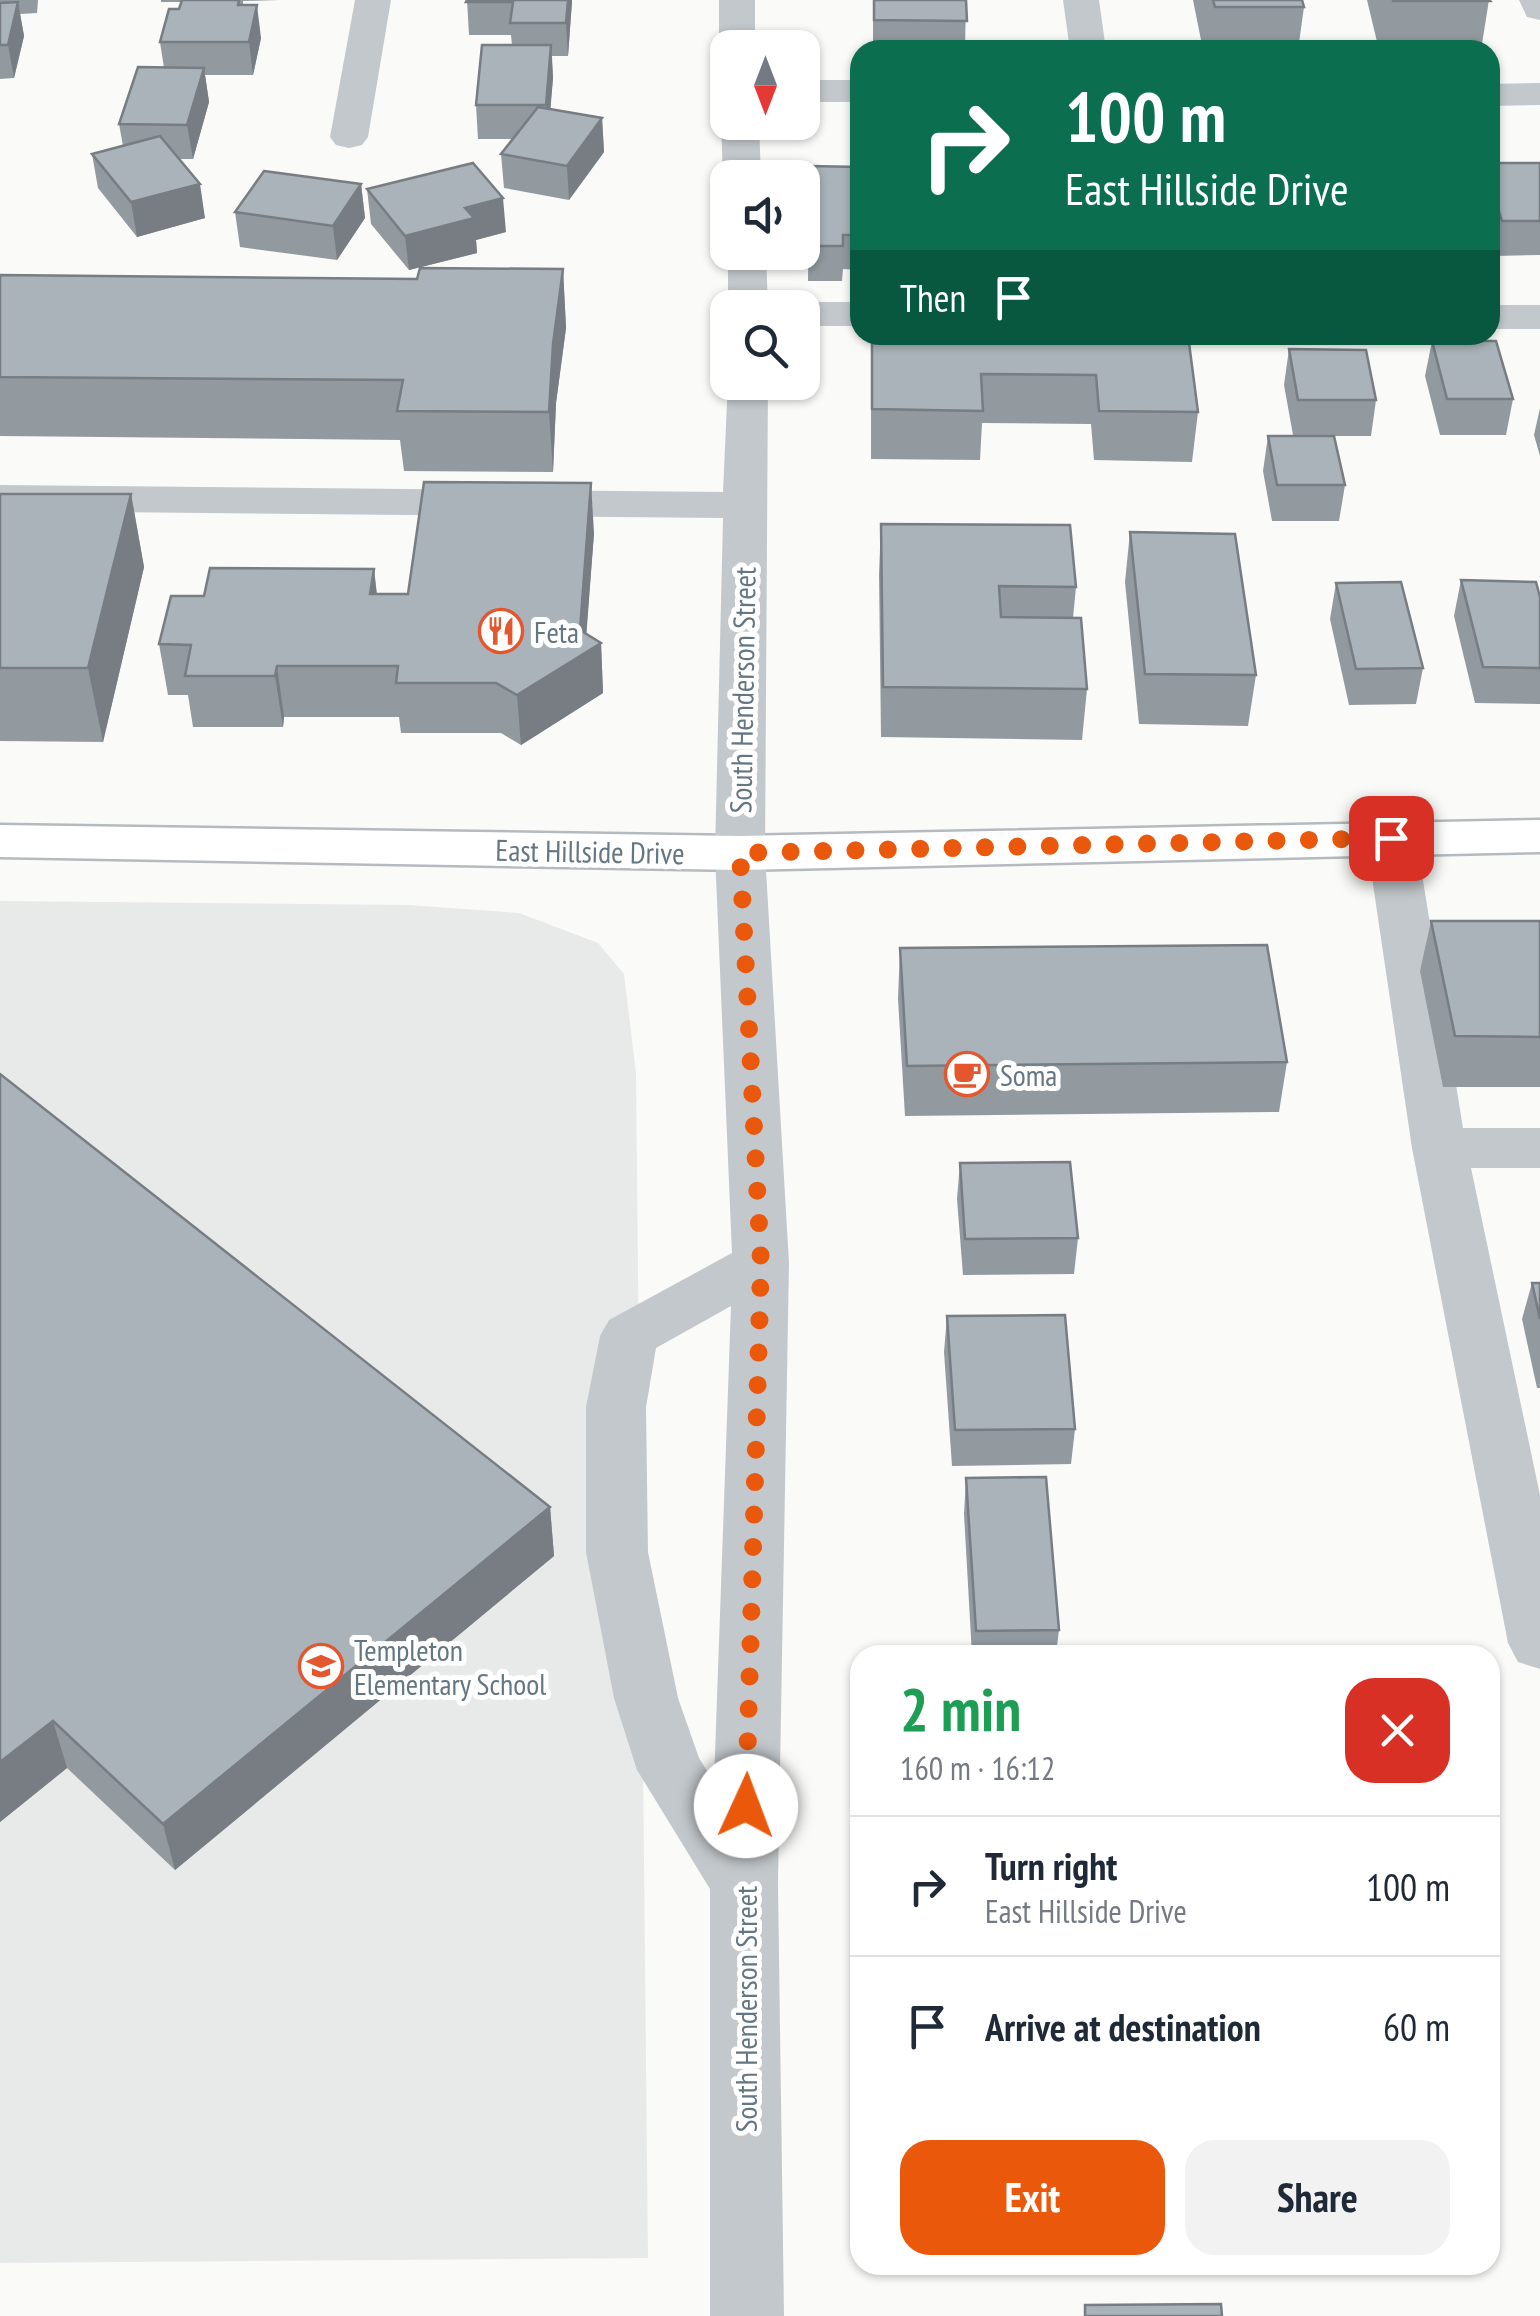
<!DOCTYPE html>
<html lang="en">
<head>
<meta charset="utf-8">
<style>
	body { margin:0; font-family:"PT Sans Narrow",sans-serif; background:#f2f2f3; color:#1f2937; height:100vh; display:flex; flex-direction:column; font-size:38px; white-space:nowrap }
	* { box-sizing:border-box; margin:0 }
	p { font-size:32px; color:#747a83 }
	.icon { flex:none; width:55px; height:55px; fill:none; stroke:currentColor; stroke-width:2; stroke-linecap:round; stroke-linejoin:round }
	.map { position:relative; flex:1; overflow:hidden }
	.sheet { position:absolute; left:850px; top:1645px; width:650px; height:630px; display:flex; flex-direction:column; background:#fff; border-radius:30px; box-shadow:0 2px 8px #0004 }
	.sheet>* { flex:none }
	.hud { position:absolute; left:850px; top:40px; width:650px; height:305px; border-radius:30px; box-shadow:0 2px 8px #0004; background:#0b6e4f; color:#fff; overflow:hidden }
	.needle { width:65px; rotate:180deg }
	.tools { position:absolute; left:710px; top:30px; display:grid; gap:20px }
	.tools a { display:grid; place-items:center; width:110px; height:110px; border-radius:20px; background:#fff; box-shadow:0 2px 8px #0004; font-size:50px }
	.pin { position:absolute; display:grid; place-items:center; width:85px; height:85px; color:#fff; margin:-42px; border-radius:20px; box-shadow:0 5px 15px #0006 }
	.me { position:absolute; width:110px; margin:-55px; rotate:2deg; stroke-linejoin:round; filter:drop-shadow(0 0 8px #0008) }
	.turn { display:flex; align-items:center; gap:35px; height:210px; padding:0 50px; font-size:45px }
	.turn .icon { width:130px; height:130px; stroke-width:2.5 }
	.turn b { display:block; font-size:70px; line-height:85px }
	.then { display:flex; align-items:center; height:95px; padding:0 50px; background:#0003; gap:20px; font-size:38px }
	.round { display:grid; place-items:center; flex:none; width:105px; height:105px; border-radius:30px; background:#f2f2f3 }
	.overview { display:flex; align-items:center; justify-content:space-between; height:170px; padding:0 50px }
	h1 { font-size:60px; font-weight:800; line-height:75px; color:#1e9e55 }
	.action { display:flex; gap:20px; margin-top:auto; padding:20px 50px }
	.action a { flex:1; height:115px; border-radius:30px; background:#ea580c; color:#fff; font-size:40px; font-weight:800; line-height:115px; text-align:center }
	.action a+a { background:#f2f2f3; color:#1f2937 }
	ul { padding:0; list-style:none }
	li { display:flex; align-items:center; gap:30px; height:140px; padding:0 50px; border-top:2px solid #e0e1e3 }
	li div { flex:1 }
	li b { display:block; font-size:38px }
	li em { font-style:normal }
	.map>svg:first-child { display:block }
	.built { fill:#e8e9e9 }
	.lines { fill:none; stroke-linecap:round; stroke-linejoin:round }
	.major-casing { stroke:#b5babe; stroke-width:5 }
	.minor { fill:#c3c8cc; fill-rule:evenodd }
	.major { fill:#fff; fill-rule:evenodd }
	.wall { fill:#929a9f }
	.shaded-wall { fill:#777d82 }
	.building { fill:#aab3b9; stroke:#777d82; stroke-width:2.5 }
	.route { stroke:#ea580c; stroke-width:18; stroke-dasharray:0 32.4 }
	.labels { text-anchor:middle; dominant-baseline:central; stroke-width:10; stroke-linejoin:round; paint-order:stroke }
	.poi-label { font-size:30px; fill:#657683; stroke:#fff; text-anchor:start }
	.street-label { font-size:30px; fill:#657683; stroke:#fff }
</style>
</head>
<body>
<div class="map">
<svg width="1540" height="2316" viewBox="0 0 1540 2316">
	<rect width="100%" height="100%" fill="#fafaf8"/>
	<path class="built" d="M 0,901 L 408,905 L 519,913 L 598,943 L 624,974 L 636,1073 L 648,2258 L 0,2263 Z"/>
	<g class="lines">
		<defs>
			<path id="major" d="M 1540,820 L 1540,852 L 740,870 L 0,857 L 0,825 L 740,836 Z"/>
		</defs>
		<use href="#major" class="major-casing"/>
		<g class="minor">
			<path d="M 355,0 L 391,0 L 368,137 L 362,145 L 349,148 L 336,145 L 330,137 Z"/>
			<path d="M 719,0 L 755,0 L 755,48 L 728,48 L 728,57 L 724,56 L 719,48 Z"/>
			<path d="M 1063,0 L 1099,0 L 1106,50 L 1070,50 Z"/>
			<path d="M 1519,0 L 1540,0 L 1540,20 L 1527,17 Z"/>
			<rect x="802" y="80" width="58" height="22"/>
			<path d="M 1540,83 L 1540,105 L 1490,106 L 1490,84 Z"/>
			<path d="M 728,114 L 728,122 L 759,122 L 761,178 L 728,178 L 728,185 L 723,178 L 721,122 Z"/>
			<path d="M 728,250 L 766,252 L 768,308 L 728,308 Z"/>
			<path d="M 802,302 L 860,302 L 860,326 L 802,326 L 802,308 L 786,308 Z"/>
			<rect x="1490" y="305" width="50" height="24"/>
			<path d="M 728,380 L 768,382 L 765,853 L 789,1263 L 778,1883 L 784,2316 L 710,2316 L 710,1889 L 637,1770 L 614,1698 L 586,1552 L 586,1407 L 600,1336 L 609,1320 L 732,1253 L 715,853 L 723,518 L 0,511 L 0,485 L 723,492 ZM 731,1306 L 714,1782 L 699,1758 L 678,1698 L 648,1552 L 646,1407 L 656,1348 Z"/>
			<path d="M 1391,821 L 1409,825 L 1416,837 L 1463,1128 L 1540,1128 L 1540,1168 L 1471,1168 L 1540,1495 L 1540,1669 L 1518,1662 L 1508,1643 L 1412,1148 L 1366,837 L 1373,825 Z"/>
		</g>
		<use href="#major" class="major"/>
	</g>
	<g class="wall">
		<path d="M 0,0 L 38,0 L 37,13 L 20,14 L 24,36 L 14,78 L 0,79 Z"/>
		<path d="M 161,0 L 280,0 L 243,1 L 243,5 L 261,38 L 253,75 L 205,75 L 209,102 L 193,159 L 179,159 L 205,218 L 137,237 L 98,188 L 92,154 L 123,146 L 119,124 L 164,68 L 160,42 L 179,9 L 181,2 L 161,2 Z"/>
		<path d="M 467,0 L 572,0 L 568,56 L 552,56 L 553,78 L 550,109 L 602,118 L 604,152 L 569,200 L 504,188 L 501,154 L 513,139 L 478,139 L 476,105 L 512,45 L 511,35 L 469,35 Z"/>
		<path d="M 873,0 L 966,0 L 965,50 L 873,50 Z"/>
		<path d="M 1193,0 L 1302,0 L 1304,7 L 1298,50 L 1203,50 Z"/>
		<path d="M 1367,0 L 1489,0 L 1481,50 L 1379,50 Z"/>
		<path d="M 1490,163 L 1540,163 L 1540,255 L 1495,256 L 1490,238 Z"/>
		<path d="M 809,166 L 860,167 L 860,270 L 843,269 L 842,281 L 808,281 Z"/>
		<path d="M 361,184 L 365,218 L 337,260 L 240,247 L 235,212 Z"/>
		<path d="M 367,189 L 506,232 L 476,240 L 477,253 L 409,270 L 371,224 Z"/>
		<path d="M 563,269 L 566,328 L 556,403 L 553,472 L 404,471 L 400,440 L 0,436 L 0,275 L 417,279 Z"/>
		<path d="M 871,335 L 1188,335 L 1198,412 L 1192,462 L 1094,460 L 1091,424 L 982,423 L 980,460 L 871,459 Z"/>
		<path d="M 1432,341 L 1513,399 L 1506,435 L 1440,435 L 1425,376 Z"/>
		<path d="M 1289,349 L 1376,400 L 1371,436 L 1334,436 L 1345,485 L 1339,521 L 1272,521 L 1263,471 L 1268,436 L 1293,435 L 1284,385 Z"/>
		<path d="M 1540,408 L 1540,456 L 1534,435 Z"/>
		<path d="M 0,494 L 131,494 L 144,567 L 103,742 L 0,741 Z"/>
		<path d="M 881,524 L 1076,587 L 1073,618 L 1087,689 L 1082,740 L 881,737 L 879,574 Z"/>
		<path d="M 1130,532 L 1256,675 L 1248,726 L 1139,724 L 1125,582 Z"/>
		<path d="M 594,533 L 586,634 L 601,643 L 603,693 L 521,745 L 501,733 L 401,733 L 399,717 L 284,717 L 283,727 L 193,727 L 188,695 L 168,695 L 159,644 L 204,596 L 374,569 L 377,594 L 408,594 Z"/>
		<path d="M 1461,580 L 1540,597 L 1540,704 L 1475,703 L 1454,616 Z"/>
		<path d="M 1336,583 L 1423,668 L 1416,704 L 1349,705 L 1330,619 Z"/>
		<path d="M 1431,921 L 1540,921 L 1540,1087 L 1443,1087 L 1420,971 Z"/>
		<path d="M 900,948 L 1287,1062 L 1279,1112 L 905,1116 L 898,999 Z"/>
		<path d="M 0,1074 L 550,1507 L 554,1556 L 175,1870 L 67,1768 L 0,1822 Z"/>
		<path d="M 960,1163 L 1078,1238 L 1074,1274 L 963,1275 L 957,1199 Z"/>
		<path d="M 1532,1283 L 1540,1283 L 1540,1388 L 1537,1388 L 1522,1319 Z"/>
		<path d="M 947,1316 L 1075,1429 L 1071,1464 L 952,1466 L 944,1352 Z"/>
		<path d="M 966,1478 L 1059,1630 L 1056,1655 L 972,1655 L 964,1514 Z"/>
	</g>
	<g class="shaded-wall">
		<path d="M 568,0 L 572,0 L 572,2 L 568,56 L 566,23 Z"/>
		<path d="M 18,2 L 24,36 L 14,78 L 8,45 Z"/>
		<path d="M 257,5 L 261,38 L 253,75 L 249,42 Z"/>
		<path d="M 551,45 L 553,78 L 548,139 L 546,105 Z"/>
		<path d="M 204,68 L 209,102 L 193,159 L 187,125 Z"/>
		<path d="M 602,118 L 604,152 L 569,200 L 567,166 Z"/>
		<path d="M 200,184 L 205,218 L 137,237 L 131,202 Z"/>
		<path d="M 361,184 L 365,218 L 337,260 L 333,226 Z"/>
		<path d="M 503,198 L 506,232 L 476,240 L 477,253 L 409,270 L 405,236 L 465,208 Z"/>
		<path d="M 563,269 L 566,328 L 556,403 L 553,472 L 549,412 L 553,344 Z"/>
		<path d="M 591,483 L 594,533 L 585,653 L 601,643 L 603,693 L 521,745 L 517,695 Z"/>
		<path d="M 131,494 L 144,567 L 103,742 L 88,668 Z"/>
		<path d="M 374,569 L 379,619 L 370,594 Z"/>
		<path d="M 277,666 L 284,717 L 283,727 L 275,676 Z"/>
		<path d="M 550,1507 L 554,1556 L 175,1870 L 163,1824 Z"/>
		<path d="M 53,1721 L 67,1768 L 0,1822 L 0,1762 Z"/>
	</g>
	<g class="building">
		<path d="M 182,0 L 239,0 L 238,5 L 257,5 L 249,42 L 160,42 L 169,9 L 179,9 Z"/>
		<path d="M 467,0 L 568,0 L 566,23 L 510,23 L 513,2 L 466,2 Z"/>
		<path d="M 874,0 L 966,0 L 967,21 L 874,20 Z"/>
		<path d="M 1213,0 L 1302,0 L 1304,7 L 1215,7 Z"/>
		<path d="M 1393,0 L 1489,0 L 1490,1 L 1393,1 Z"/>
		<path d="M 18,2 L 8,45 L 0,45 L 0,3 Z"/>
		<path d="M 482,45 L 551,45 L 546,105 L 476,105 Z"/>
		<path d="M 138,67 L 204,68 L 187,125 L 119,124 Z"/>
		<path d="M 538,107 L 602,118 L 567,166 L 501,154 Z"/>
		<path d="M 160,136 L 200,184 L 131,202 L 92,154 Z"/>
		<path d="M 473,163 L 503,198 L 465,208 L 474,218 L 405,236 L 367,189 Z"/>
		<path d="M 1490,163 L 1540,163 L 1540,221 L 1502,221 L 1490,183 Z"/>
		<path d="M 809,166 L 860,167 L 860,235 L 843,235 L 843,246 L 808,246 Z"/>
		<path d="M 264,171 L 361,184 L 333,226 L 235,212 Z"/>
		<path d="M 420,268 L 563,269 L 553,344 L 549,412 L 397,411 L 403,380 L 0,377 L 0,275 L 417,279 Z"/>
		<path d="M 872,335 L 1188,335 L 1198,412 L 1099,411 L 1096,375 L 981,374 L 983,411 L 872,409 Z"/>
		<path d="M 1432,341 L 1496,341 L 1513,399 L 1447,399 Z"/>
		<path d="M 1289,349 L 1366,350 L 1376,400 L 1298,400 Z"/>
		<path d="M 1268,436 L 1334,436 L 1345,485 L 1277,485 Z"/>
		<path d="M 424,482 L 591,483 L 580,630 L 601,643 L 517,695 L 496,683 L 396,683 L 398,666 L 277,666 L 275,676 L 185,676 L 191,645 L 159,644 L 171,596 L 204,596 L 210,568 L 374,569 L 370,594 L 408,594 Z"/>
		<path d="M 0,494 L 131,494 L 88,668 L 0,668 Z"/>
		<path d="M 881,524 L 1070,525 L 1076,587 L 999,586 L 1001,617 L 1081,618 L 1087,689 L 883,687 Z"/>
		<path d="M 1130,532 L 1235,534 L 1256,675 L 1145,674 Z"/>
		<path d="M 1461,580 L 1536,582 L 1540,597 L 1540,668 L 1483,667 Z"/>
		<path d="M 1401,582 L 1423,668 L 1356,669 L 1336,583 Z"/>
		<path d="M 1431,921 L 1540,921 L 1540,1037 L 1455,1036 Z"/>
		<path d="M 1267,945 L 1287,1062 L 907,1066 L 900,948 Z"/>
		<path d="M 0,1074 L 550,1507 L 163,1824 L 53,1721 L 0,1762 Z"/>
		<path d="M 1070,1162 L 1078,1238 L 965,1239 L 960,1163 Z"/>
		<path d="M 1532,1283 L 1540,1283 L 1540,1319 Z"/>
		<path d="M 1065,1315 L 1075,1429 L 955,1430 L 947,1316 Z"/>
		<path d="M 1046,1477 L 1059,1630 L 976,1631 L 966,1478 Z"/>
		<path d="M 1221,2304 L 1222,2316 L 1085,2316 L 1085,2305 Z"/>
	</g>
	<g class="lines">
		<path class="route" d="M 746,1806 L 761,1263 L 740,853 L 1391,838"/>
	</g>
	<defs>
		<symbol id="restaurant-ring" viewBox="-11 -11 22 22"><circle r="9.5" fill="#fff" stroke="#e4572e" stroke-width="1.5"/><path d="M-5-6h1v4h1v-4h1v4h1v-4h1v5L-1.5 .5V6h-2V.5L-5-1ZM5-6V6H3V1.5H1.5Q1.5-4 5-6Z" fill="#e4572e"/></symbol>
		<symbol id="cafe-ring" viewBox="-11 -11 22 22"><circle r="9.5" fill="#fff" stroke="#e4572e" stroke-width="1.5"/><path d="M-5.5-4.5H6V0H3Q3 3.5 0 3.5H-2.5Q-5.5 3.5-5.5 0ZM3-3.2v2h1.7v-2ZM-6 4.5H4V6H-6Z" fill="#e4572e"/></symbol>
		<symbol id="school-ring" viewBox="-11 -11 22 22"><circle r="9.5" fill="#fff" stroke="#e4572e" stroke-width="1.5"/><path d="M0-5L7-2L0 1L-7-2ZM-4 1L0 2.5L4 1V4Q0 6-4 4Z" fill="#e4572e"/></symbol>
	</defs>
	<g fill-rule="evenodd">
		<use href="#restaurant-ring" x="476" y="606" width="50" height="50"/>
		<use href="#cafe-ring" x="942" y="1049" width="50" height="50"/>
		<use href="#school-ring" x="296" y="1641" width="50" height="50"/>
	</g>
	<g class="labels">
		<g class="poi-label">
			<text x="534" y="631">Feta</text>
			<text x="1000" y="1074">Soma</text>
			<text x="354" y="1649">Templeton<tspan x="354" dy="34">Elementary School</tspan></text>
		</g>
		<g class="street-label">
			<text transform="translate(742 690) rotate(-89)">South Henderson Street</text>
			<text transform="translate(590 851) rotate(1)">East Hillside Drive</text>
			<text transform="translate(745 2009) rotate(-90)">South Henderson Street</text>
		</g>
	</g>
</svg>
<div class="tools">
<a><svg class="needle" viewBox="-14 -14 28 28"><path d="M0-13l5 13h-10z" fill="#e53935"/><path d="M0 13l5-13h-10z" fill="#747a83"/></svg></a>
<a><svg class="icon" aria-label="sound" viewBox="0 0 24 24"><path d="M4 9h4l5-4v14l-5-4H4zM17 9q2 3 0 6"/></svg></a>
<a><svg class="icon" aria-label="search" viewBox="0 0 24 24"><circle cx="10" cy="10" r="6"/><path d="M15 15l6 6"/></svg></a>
</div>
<div class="pin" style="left:1391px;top:838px;background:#d93025"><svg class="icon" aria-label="arrive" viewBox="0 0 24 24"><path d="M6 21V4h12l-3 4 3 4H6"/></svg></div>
<svg class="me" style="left:746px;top:1806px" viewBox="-20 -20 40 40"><circle r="19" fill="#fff"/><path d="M0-13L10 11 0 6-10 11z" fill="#ea580c"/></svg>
<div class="hud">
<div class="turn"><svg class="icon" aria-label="right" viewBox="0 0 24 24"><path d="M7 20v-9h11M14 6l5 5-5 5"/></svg><div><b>100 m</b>East Hillside Drive</div></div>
<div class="then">Then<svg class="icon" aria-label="arrive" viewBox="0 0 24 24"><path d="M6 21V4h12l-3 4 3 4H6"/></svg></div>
</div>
<section class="sheet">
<div class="overview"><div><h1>2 min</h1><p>160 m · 16:12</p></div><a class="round" style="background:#d93025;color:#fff"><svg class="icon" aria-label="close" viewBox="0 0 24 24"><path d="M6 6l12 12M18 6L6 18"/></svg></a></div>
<ul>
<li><svg class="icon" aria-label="right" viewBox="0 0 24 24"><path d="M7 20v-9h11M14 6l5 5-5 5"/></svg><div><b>Turn right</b><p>East Hillside Drive</p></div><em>100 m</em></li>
<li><svg class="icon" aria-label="arrive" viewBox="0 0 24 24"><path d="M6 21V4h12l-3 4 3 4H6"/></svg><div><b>Arrive at destination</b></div><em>60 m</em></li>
</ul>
<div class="action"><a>Exit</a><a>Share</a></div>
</section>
</div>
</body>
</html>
